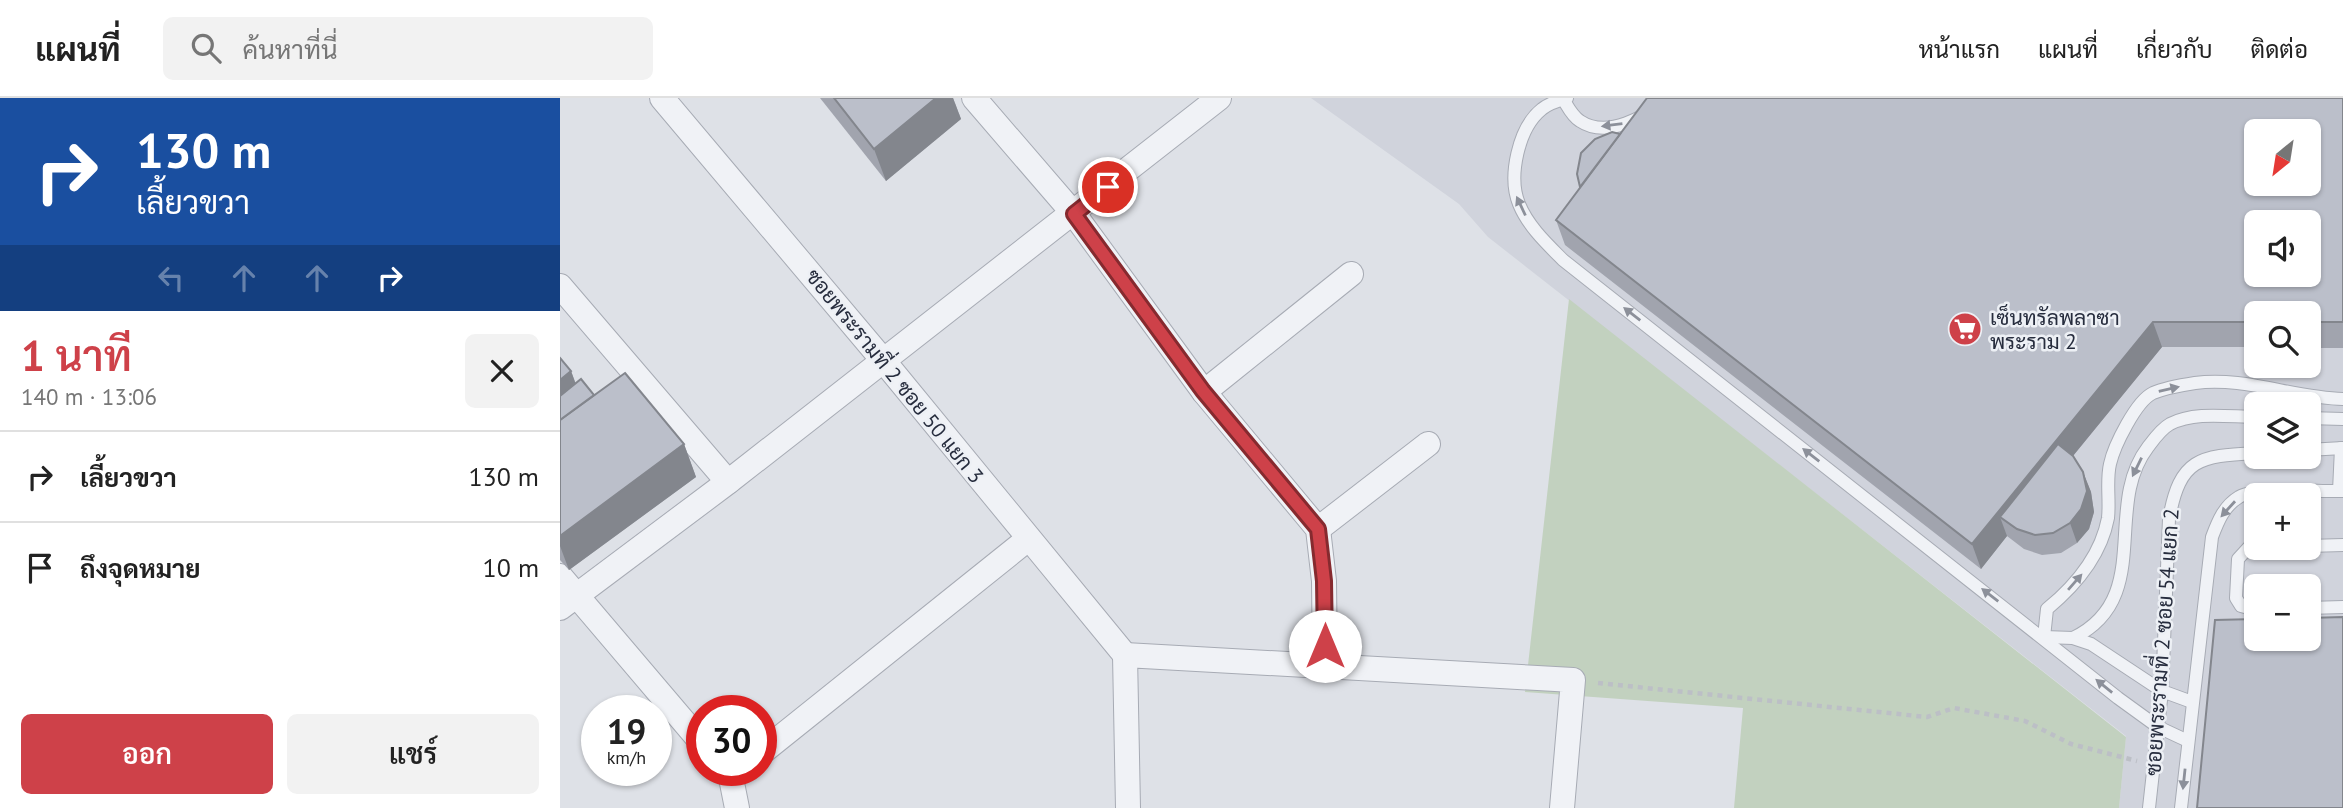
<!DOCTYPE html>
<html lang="th">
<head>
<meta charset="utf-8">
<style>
	body { margin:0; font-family:"PT Sans",Sarabun,sans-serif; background:#f2f2f2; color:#222; height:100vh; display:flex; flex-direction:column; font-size:26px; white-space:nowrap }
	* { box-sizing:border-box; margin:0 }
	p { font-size:23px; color:#767676 }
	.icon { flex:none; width:38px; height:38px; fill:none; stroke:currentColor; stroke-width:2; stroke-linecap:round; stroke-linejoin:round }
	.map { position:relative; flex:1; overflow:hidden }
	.drawer { display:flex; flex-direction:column; background:#fff; width:560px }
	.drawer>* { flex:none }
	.hud { background:#1a4fa0; color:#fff; overflow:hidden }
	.needle { width:46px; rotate:210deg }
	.buttons { position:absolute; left:1684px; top:21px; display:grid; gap:14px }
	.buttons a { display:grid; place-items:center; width:77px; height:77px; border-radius:10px; background:#fff; box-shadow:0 2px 5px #0004; font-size:35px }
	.speed { position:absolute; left:21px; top:597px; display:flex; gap:14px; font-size:35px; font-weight:700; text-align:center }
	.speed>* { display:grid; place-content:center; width:91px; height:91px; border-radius:50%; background:#fff; box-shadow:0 2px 5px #0004; line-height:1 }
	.speed small { font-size:18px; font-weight:400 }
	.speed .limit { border:10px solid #d22; background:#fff; color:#111 }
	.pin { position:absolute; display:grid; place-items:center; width:60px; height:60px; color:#fff; margin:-30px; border:4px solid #fff; border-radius:50%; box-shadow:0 2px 7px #0007 }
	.me { position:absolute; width:77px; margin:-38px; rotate:0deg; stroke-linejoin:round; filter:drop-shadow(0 0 5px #0008) }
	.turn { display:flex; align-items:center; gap:24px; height:147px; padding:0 21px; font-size:32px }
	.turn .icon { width:91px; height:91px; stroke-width:2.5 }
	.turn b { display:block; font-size:49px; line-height:60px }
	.lanes { display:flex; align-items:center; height:66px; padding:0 21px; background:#0003; justify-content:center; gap:35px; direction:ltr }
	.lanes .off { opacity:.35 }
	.round { display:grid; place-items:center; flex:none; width:74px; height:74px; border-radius:10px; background:#f2f2f2 }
	.overview { display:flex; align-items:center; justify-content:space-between; height:119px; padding:0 21px }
	h1 { font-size:42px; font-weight:600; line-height:52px; color:#ce4149 }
	.button { display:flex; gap:14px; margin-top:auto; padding:14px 21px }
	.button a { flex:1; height:80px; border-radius:10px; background:#ce4149; color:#fff; font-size:28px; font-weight:600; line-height:80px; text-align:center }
	.button a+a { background:#f2f2f2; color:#222 }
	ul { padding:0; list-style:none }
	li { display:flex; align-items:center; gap:21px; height:91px; padding:0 21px; border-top:2px solid #e0e0e0 }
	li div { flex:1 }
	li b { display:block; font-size:26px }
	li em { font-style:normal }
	header { display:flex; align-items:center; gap:42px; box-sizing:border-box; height:98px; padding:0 35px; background:#fff; border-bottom:2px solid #e0e0e0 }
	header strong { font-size:33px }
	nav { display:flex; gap:38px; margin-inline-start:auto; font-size:24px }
	.search { width:490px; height:63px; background:#f2f2f2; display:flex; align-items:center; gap:18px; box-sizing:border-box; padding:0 24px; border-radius:10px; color:#767676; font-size:26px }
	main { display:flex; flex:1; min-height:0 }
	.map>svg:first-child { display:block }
	.built { fill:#d0d3dc; fill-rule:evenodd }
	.green { fill:#c2d1bf }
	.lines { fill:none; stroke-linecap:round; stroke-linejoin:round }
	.service-casing { stroke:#a7abb4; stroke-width:14 }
	.minor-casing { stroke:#a7abb4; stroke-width:26 }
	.path { stroke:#bcbfc6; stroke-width:4.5; stroke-dasharray:5 5; stroke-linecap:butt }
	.service { stroke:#f0f2f6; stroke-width:12 }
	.minor { stroke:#f0f2f6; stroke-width:24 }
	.wall { fill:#a1a4ae }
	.shaded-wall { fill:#83868d }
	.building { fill:#bbbfca; stroke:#83868d; stroke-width:2; fill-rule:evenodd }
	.oneway { fill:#8c909a }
	.route-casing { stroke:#862a2f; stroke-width:18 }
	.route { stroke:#ce4149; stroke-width:12 }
	.labels { text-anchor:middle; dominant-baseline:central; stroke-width:5; stroke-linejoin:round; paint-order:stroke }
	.poi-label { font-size:21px; fill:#272d3e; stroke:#edf0f5; text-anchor:start }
	.street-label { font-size:21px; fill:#272d3e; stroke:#edf0f5 }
</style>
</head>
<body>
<header>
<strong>แผนที่</strong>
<div class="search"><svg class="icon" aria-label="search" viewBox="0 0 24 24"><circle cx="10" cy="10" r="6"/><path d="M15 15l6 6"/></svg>ค้นหาที่นี่</div>
<nav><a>หน้าแรก</a><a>แผนที่</a><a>เกี่ยวกับ</a><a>ติดต่อ</a></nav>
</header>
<main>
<section class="drawer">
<div class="hud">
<div class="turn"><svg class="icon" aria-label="right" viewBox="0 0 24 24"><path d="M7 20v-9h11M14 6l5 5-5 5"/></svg><div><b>130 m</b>เลี้ยวขวา</div></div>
<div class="lanes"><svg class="icon off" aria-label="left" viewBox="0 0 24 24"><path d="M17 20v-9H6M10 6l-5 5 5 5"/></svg><svg class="icon off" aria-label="ahead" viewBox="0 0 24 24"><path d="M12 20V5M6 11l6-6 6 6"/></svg><svg class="icon off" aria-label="ahead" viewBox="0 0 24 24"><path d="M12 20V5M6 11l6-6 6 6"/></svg><svg class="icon" aria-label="right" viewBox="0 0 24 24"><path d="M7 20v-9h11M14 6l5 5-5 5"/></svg></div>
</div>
<div class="overview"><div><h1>1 นาที</h1><p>140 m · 13:06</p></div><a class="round"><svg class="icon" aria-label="close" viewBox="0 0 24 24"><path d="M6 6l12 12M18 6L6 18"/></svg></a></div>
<ul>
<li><svg class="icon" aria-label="right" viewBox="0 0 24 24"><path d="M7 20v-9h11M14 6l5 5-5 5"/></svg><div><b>เลี้ยวขวา</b></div><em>130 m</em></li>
<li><svg class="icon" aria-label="arrive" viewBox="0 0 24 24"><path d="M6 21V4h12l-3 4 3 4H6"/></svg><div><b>ถึงจุดหมาย</b></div><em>10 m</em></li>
</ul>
<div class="button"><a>ออก</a><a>แชร์</a></div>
</section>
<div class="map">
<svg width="1783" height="710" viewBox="0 0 1783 710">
	<rect width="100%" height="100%" fill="#dee1e7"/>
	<path class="built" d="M 751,0 L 1783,0 L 1783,710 L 1559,710 L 1566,638 L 928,139 L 899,106 ZM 1696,33 L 1748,33 L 1748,86 L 1696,86 ZM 1696,124 L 1748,124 L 1748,177 L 1696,177 ZM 1696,215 L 1748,215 L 1748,268 L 1696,268 ZM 1696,306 L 1748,306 L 1748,359 L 1696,359 ZM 1696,397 L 1748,397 L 1748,450 L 1696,450 ZM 1696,488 L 1748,488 L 1748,541 L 1696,541 Z"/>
	<path class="green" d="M 1009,201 L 1566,639 L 1559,710 L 1174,710 L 1183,610 L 965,594 Z"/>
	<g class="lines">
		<defs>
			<g id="service">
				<path d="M 1007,0 C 1000,2 988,6 982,11 C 958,30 948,79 959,106 C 968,128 986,145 1003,162 L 1558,600 L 1598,629 L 1628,643"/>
				<path d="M 1003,1 C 1008,9 1012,18 1020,23 C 1047,41 1087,19 1105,0"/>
				<path d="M 1748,320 L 1783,321"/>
				<path d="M 1748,352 L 1783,350"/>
				<path d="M 1779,393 L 1781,350"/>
				<path d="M 1748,448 L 1783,447"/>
				<path d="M 1696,449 L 1689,449 L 1678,461 L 1676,500 L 1681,508 L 1696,512"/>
				<path d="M 1748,510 L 1783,509"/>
				<path d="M 1484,539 L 1487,511 C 1515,488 1541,457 1548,420 C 1550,402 1546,383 1550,366 C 1554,348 1576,303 1593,295 C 1605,290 1622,287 1635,285 C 1683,278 1734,300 1783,301"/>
				<path d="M 1484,539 L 1513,540 L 1531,546 L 1602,593 L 1632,604"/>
				<path d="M 1513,540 C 1595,500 1542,409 1588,349 C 1594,341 1601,331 1610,326 C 1635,313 1669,319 1696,319"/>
				<path d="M 1589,710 L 1602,593 L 1609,421 C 1620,360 1639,358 1696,355"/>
				<path d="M 1621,710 L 1652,439 C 1658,423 1664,408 1679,399 C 1699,388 1759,394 1783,393"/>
			</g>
			<g id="minor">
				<path d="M 102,0 L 322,261 L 565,557"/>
				<path d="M 414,0 L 514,116 L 644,294 L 758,431 L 764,483 L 765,569"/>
				<path d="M 0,188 L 168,384"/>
				<path d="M 644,294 L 791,176"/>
				<path d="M 758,431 L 868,346"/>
				<path d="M 0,478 L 142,645"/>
				<path d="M 0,510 L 168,384 L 659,0"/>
				<path d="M 201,655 L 468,441"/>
				<path d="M 165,672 L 171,680 L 177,710"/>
				<path d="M 568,710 L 565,557 L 1013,582 L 1002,710"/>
			</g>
		</defs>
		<use href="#service" class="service-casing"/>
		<use href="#minor" class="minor-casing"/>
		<path class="path" d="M 1038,585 L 1367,619 L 1394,610 L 1465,623 L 1511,646 L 1577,663"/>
		<use href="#service" class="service"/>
		<use href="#minor" class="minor"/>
	</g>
	<g class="wall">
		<path d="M 260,0 L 393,0 L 401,21 L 326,83 Z"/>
		<path d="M 1783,0 L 1783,250 L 1748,250 L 1748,215 L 1696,215 L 1696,249 L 1602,249 L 1513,358 L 1523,374 L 1531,394 L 1534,414 L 1529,431 L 1517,445 L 1501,455 L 1482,457 L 1464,451 L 1447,438 L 1421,471 L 1005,147 L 996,122 L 1060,36 Z"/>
		<path d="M 0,260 L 11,273 L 16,286 L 124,346 L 136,379 L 9,472 L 0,462 Z"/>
	</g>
	<g class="shaded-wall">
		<path d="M 376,0 L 393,0 L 401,21 L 326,83 L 314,51 Z"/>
		<path d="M 1593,224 L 1602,249 L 1454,430 L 1440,419 L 1447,438 L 1421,471 L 1412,446 Z"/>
		<path d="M 11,273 L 16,287 L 0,301 L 0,282 Z"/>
		<path d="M 124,346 L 136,379 L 9,472 L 0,448 L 0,438 Z"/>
		<path d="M 1523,374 L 1531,394 L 1534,414 L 1529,431 L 1517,445 L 1510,425 Z"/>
	</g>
	<g class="building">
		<path d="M 274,0 L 376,0 L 314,51 Z"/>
		<path d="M 1087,0 L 1783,0 L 1783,224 L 1748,224 L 1748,215 L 1696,215 L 1696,224 L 1593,224 L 1412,446 L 996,122 ZM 1696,33 L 1748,33 L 1748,86 L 1696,86 ZM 1696,124 L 1748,124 L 1748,177 L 1696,177 Z"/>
		<path d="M 1052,34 L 1060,36 L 1020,89 L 1017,76 L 1021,55 L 1035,41 Z"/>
		<path d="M 0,260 L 11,273 L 0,282 Z"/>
		<path d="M 65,275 L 124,346 L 0,438 L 0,322 Z"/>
		<path d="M 21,281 L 34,297 L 0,322 L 0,298 Z"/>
		<path d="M 1498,346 L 1513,358 L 1523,374 L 1527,393 L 1521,411 L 1510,425 L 1493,435 L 1475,437 L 1457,431 L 1440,419 Z"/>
		<path d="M 1783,519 L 1783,710 L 1637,710 L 1655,522 L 1696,521 L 1696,541 L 1748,541 L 1748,520 Z"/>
	</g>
	<defs><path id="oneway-solid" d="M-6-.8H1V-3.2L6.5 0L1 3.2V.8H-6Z" transform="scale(1.75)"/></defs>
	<g class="oneway">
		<use href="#oneway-solid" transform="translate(1052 27) rotate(173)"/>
		<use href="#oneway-solid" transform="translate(961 108) rotate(-115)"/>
		<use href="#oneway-solid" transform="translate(1072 216) rotate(-142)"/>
		<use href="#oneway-solid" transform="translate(1609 291) rotate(-13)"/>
		<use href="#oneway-solid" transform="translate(1251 357) rotate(-142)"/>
		<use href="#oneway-solid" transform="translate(1577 369) rotate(116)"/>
		<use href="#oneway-solid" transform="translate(1668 411) rotate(132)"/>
		<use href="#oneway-solid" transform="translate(1515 484) rotate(-49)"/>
		<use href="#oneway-solid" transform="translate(1430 497) rotate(-142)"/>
		<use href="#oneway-solid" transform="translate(1544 588) rotate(-141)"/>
		<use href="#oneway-solid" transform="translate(1624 681) rotate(96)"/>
	</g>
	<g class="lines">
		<defs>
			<path id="route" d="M 548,89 L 514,116 L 643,293 L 758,431 L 764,483 L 765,548"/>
		</defs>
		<use href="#route" class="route-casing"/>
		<use href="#route" class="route"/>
	</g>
	<defs>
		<symbol id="supermarket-disc" viewBox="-11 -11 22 22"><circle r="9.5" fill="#ce4149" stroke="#edf0f5"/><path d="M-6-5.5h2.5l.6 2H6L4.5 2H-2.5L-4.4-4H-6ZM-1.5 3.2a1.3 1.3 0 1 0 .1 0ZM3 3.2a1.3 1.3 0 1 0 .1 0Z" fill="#fff"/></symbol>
	</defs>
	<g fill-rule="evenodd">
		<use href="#supermarket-disc" x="1386" y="212" width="38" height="38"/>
	</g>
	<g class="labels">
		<g class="poi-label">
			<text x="1430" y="219">เซ็นทรัลพลาซา<tspan x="1430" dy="24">พระราม 2</tspan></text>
		</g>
		<g class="street-label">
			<text transform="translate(335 278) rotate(51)">ซอยพระรามที่ 2 ซอย 50 แยก 3</text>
			<text transform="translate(1602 544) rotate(-86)">ซอยพระรามที่ 2 ซอย 54 แยก 2</text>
		</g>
	</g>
</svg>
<div class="buttons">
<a><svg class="needle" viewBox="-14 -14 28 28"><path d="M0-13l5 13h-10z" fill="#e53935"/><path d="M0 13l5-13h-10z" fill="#767676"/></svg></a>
<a><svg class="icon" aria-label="sound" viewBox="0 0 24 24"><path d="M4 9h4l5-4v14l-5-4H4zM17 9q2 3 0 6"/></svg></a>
<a><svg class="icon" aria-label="search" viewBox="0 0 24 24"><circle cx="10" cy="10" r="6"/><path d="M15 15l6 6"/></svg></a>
<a><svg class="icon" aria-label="layers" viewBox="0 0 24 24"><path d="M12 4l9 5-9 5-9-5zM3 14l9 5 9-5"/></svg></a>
<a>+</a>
<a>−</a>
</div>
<div class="speed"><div>19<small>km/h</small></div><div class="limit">30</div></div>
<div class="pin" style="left:548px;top:89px;background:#d93025"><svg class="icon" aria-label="arrive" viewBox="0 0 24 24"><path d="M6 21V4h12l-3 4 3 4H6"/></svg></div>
<svg class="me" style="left:765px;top:548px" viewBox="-20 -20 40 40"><circle r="19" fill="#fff"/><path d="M0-13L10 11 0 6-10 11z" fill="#ce4149"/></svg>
</div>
</main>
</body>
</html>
